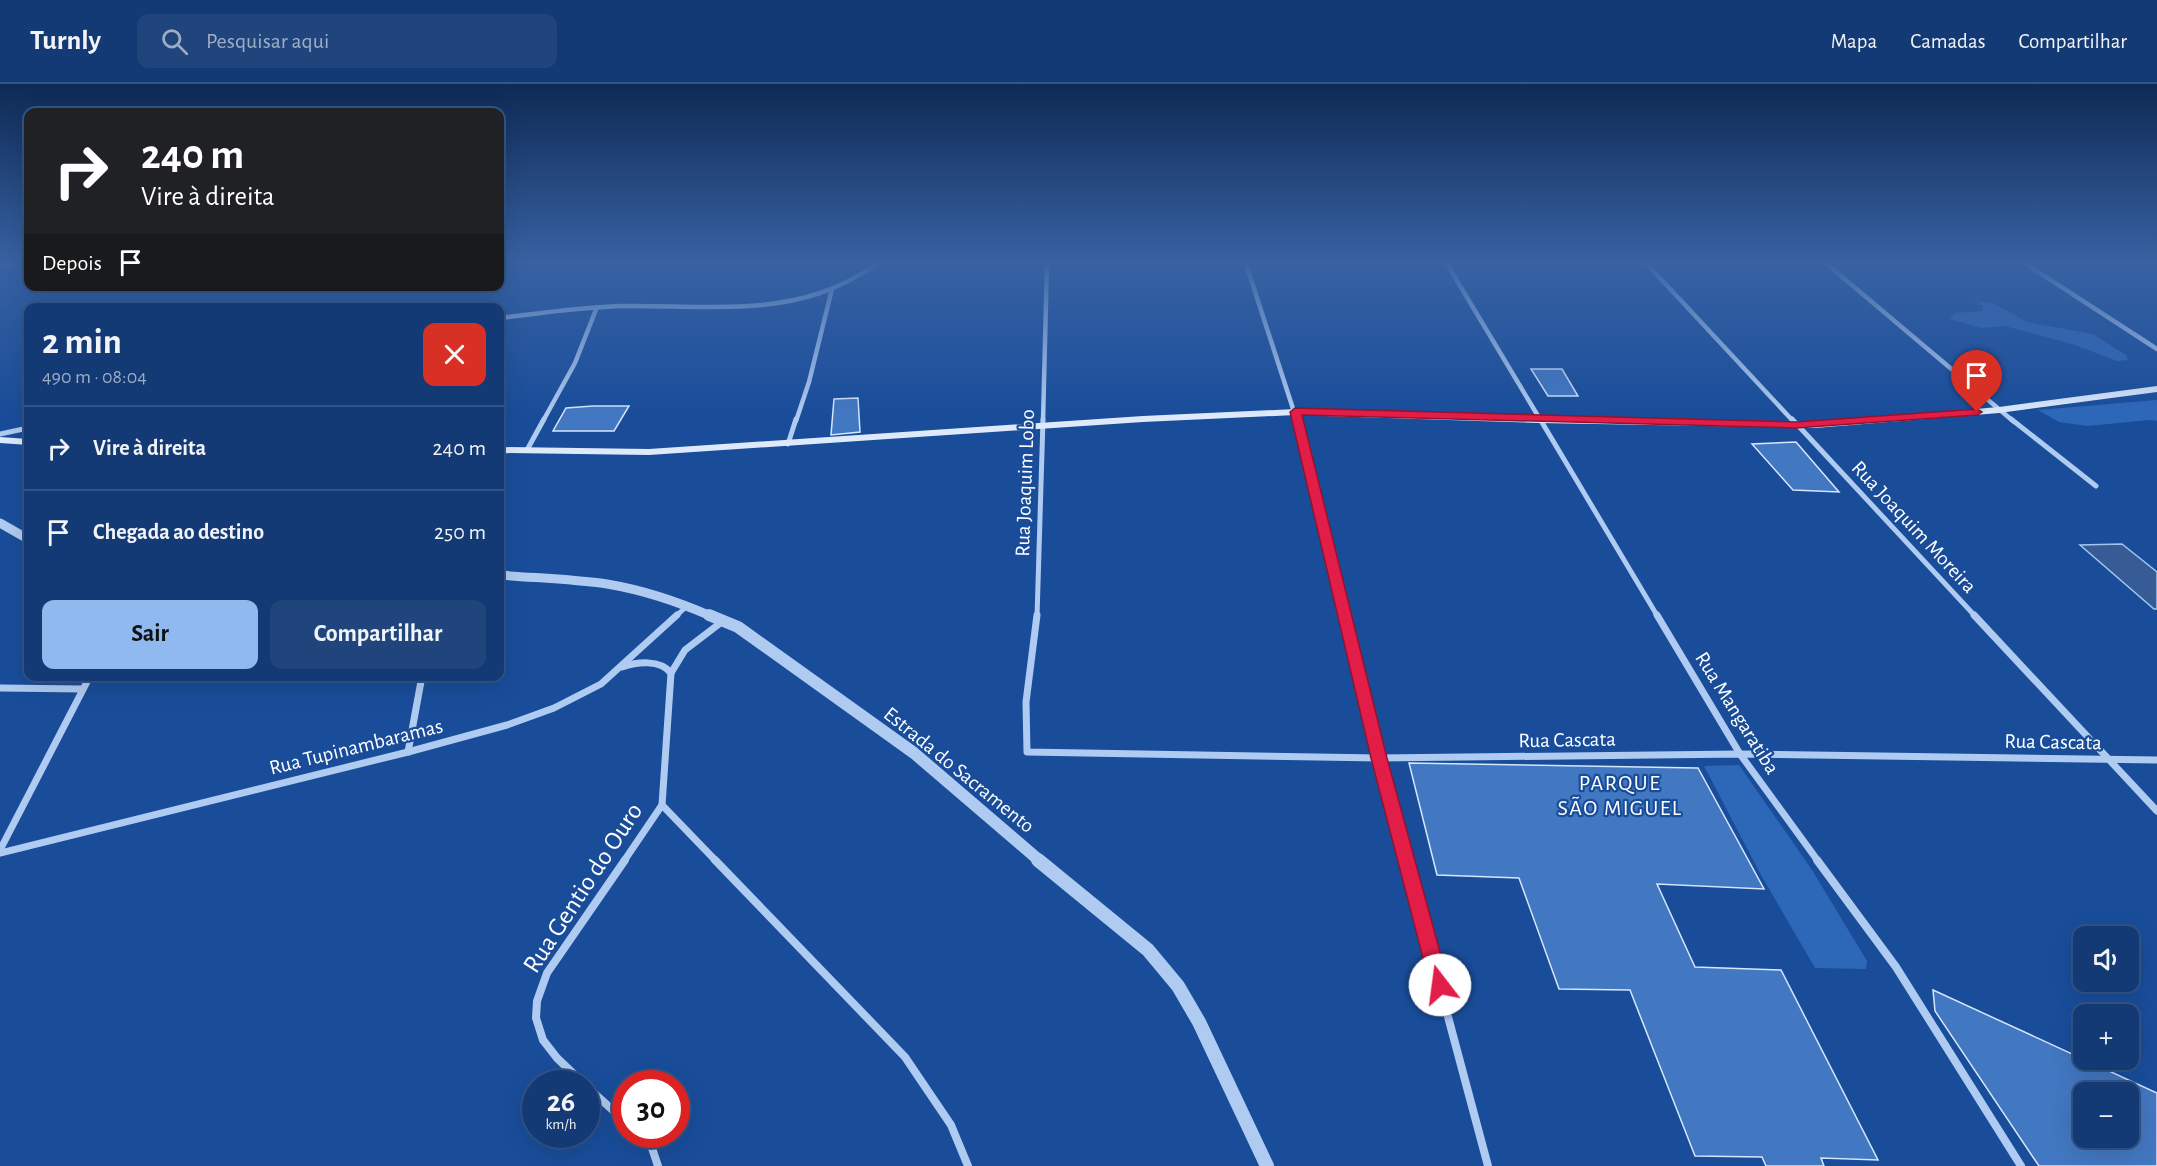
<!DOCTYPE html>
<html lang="pt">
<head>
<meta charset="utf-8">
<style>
	body { margin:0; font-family:"Alegreya Sans",sans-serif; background:#20457c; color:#f1f3f6; height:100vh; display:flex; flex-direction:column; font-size:22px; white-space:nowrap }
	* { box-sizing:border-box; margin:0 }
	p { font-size:20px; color:#9dadc5 }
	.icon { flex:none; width:33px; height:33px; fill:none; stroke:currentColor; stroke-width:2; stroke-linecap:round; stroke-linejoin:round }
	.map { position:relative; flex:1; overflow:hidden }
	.side { position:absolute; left:24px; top:219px; width:480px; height:378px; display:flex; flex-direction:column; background:#133a74; border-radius:12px; box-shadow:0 6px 24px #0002,0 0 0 2px #325486 }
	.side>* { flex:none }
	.top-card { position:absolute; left:24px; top:24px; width:480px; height:183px; border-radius:12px; box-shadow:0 6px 24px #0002,0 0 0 2px #325486; background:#202124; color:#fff; overflow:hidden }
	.controls { position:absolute; left:2073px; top:842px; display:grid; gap:12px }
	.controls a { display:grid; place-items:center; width:66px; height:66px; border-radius:12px; background:#133a74; box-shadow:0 6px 24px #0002,0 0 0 2px #325486; font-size:30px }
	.speed { position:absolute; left:522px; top:986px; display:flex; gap:12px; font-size:30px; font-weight:700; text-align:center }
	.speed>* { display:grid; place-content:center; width:78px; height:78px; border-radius:50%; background:#133a74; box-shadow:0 6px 24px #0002,0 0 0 2px #325486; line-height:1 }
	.speed small { font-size:15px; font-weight:400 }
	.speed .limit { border:9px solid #d22; background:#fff; color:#111 }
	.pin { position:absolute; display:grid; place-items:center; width:51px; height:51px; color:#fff; margin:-62px -26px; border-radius:50% 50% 50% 0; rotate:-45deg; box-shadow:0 0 6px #0007 }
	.pin .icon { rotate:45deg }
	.me { position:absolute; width:66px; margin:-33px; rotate:345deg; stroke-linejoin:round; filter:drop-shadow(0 0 4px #0008) }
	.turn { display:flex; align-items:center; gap:21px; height:126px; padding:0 18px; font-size:27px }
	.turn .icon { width:78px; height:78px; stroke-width:2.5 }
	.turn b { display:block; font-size:42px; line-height:51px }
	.then { display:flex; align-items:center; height:57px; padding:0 18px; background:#0003; gap:12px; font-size:22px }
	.round { display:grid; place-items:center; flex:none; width:63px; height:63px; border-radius:12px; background:#20457c }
	.head { display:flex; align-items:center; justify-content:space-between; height:102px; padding:0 18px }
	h1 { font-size:36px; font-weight:700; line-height:45px }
	.action { display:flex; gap:12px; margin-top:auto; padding:12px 18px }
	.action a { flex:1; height:69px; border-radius:12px; background:#90b9f0; color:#111; font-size:24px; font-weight:700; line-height:69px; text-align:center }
	.action a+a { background:#20457c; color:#f1f3f6 }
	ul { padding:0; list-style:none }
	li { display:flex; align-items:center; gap:18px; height:84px; padding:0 18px; border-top:2px solid #325486 }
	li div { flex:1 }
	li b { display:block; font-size:22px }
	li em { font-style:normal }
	header { display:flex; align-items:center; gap:36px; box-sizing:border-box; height:84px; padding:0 30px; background:#133a74; border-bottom:2px solid #325486 }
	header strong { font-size:28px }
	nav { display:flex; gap:33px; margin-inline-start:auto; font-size:21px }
	.search { width:420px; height:54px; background:#20457c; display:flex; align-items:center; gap:15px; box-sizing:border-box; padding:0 21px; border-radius:12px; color:#9dadc5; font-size:22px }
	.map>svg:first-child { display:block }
	.green { fill:#2d67b8 }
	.water { fill:#375b94; stroke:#a2c5f3; stroke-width:1.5 }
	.building { fill:#4277c1; stroke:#d6e6fc; stroke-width:1.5; fill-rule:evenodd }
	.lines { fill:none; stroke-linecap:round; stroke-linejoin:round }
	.minor-far3 { stroke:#afcbf1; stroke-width:4.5 }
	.minor-far2 { stroke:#afcbf1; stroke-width:5 }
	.minor-far1 { stroke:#afcbf1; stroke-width:7 }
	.minor { stroke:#afcbf1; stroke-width:8 }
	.tertiary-far2 { stroke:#afcbf1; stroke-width:9 }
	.tertiary-far1 { stroke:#afcbf1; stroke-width:12 }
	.tertiary { stroke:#afcbf1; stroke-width:14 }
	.secondary { fill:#deeafc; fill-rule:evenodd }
	.route { fill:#e11d48; stroke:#92132f; stroke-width:1.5 }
	.labels { text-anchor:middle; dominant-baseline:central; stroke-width:4.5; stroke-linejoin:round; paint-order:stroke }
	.street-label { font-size:21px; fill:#fff; stroke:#194d9a }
	.neighbourhood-label { font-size:22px; letter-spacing:1.5px; fill:#fff; stroke:#194d9a }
	.near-street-label { font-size:26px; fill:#fff; stroke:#194d9a }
</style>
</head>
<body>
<header>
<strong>Turnly</strong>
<div class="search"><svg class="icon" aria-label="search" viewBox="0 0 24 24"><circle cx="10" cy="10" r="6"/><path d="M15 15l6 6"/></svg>Pesquisar aqui</div>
<nav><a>Mapa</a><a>Camadas</a><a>Compartilhar</a></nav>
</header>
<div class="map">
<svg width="2157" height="1082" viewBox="0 0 2157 1082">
	<rect width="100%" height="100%" fill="#194d9a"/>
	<g class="green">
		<path d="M 1974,216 L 1995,220 L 2027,238 L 2093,250 L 2126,271 L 2128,276 L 2117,277 L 2075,261 L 2005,242 L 1981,244 L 1950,235 L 1955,229 L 1983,227 L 1983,222 Z"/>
		<path d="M 2157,316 L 2157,337 L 2149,336 L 2088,342 L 2059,338 L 2038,326 Z"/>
		<path d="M 1739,681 L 1812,786 L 1867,877 L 1866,885 L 1815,884 L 1761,791 L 1704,682 Z"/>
	</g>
	<path class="water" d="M 2122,460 L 2157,488 L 2157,525 L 2154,525 L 2080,461 Z"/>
	<g class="building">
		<path d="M 1531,285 L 1562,285 L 1578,312 L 1548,312 Z"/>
		<path d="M 858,314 L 860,348 L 831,351 L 834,315 Z"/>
		<path d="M 593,322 L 629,322 L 614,347 L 553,347 L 566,324 Z"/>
		<path d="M 1796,358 L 1839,408 L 1793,406 L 1752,360 Z"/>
		<path d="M 1409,679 L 1698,684 L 1764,805 L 1657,800 L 1695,883 L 1781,886 L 1878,1076 L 1821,1074 L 1824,1082 L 1766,1082 L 1762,1073 L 1695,1072 L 1630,906 L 1559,905 L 1519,794 L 1437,791 Z"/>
		<path d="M 1933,906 L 2157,1009 L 2157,1082 L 2039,1082 L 1935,927 ZM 2084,1008 L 2128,1008 L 2128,1053 L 2084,1053 Z"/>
	</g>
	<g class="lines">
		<g class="minor-far3">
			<path d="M 0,180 L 13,180"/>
			<path d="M 1246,180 L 1297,337"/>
			<path d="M 1447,180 L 1541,337"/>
			<path d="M 1647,180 L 1793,337"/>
			<path d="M 1827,180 L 2013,337"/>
			<path d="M 2026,180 L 2157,265"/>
			<path d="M 500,234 C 541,229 582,223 623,222 C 688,221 758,230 820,209 C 841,202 859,192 877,180"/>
			<path d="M 543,337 L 575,279 L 597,223"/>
			<path d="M 796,337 L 809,298 L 832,205"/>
			<path d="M 1043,337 L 1047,180"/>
		</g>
		<g class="minor-far2">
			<path d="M 1297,335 L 1345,533"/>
			<path d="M 1540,335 L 1658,533"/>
			<path d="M 1792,335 L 1976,533"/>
			<path d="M 2011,335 L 2096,402"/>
			<path d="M 0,350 L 28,344"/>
			<path d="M 788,360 L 796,335"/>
			<path d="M 527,366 L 544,335"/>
			<path d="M 675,533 L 687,522"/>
			<path d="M 1037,533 L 1043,335"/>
		</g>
		<g class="minor-far1">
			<path d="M 1037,531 L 1026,618 L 1027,668 L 1379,674 L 1740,670 L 2157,676"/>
			<path d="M 1344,531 L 1407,777"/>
			<path d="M 1657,531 L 1740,670 L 1818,777"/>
			<path d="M 1974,531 L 2157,727"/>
			<path d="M 622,583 C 637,578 660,575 671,589"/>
			<path d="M 0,604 L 82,605"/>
			<path d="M 408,668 L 422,592"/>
			<path d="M 0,766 L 90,592"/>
			<path d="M 0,769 L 408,668 L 507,641 L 554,624 L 601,600 L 677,531"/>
			<path d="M 624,777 L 662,721"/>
			<path d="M 716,777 L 662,721 L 671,589 L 685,566 L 723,537"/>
		</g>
		<g class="minor">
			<path d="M 715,776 L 905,973 L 951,1041 L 968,1082"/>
			<path d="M 1406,776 L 1488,1082"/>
			<path d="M 1817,776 L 1896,883 L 2021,1082"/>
			<path d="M 583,999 L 557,974 L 543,956 L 536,934 L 537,917 L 547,889 L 625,776"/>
			<path d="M 586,1002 L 626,1038"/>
			<path d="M 638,1050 L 652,1064 L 658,1082"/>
		</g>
		<g class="tertiary-far2">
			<path d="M 0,439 L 28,455"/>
			<path d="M 500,491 C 535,494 571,495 607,500 C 643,506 679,518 713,533"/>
		</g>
		<path class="tertiary-far1" d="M 709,531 L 738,543 L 914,669 L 1040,777"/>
		<path class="tertiary" d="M 1038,776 L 1148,866 L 1178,902 L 1199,938 L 1267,1082"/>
		<g class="secondary">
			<path d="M 2157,302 L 2157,308 L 1999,329 L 1815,344 L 1539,339 L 1295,331 L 1143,338 L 649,371 L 500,369 L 500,363 L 649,365 L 1143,332 L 1295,325 L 1539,333 L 1815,338 L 1999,323 Z"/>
			<path d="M 0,353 L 28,355 L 28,361 L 0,359 Z"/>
		</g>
	</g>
	<linearGradient id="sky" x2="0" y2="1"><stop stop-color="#0e2a55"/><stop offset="0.54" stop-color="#3862a3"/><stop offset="1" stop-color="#3862a3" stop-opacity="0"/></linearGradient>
	<rect width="2157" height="331" fill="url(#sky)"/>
	<path class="route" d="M 1295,324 L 1796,338 L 1977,325 L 1982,328 L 1977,331 L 1796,344 L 1302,331 L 1387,674 L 1449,901 L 1446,907 L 1440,909 L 1433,907 L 1430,901 L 1371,674 L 1290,328 Z"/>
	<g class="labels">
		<g class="street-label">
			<text transform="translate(1025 399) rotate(-88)">Rua Joaquim Lobo</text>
			<text transform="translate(1914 443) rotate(47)">Rua Joaquim Moreira</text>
			<text transform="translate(1737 629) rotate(58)">Rua Mangaratiba</text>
			<text transform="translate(1567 656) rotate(-1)">Rua Cascata</text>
			<text transform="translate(2053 658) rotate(1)">Rua Cascata</text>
			<text transform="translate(356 663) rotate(-14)">Rua Tupinambaramas</text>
			<text transform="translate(959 686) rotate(39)">Estrada do Sacramento</text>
		</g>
		<g class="neighbourhood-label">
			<text x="1620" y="699">PARQUE<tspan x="1620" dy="25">SÃO MIGUEL</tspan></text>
		</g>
		<g class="near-street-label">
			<text transform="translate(583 804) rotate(-57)">Rua Gentio do Ouro</text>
		</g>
	</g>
</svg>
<div class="controls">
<a><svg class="icon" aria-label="sound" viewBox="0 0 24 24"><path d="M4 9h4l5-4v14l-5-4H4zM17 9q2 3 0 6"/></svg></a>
<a>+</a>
<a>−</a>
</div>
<div class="speed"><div>26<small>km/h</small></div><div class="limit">30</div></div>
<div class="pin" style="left:1977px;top:328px;background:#d93025"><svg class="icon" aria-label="arrive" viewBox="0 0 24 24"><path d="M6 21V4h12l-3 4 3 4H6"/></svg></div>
<svg class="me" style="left:1440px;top:901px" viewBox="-20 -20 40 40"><circle r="19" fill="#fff"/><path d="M0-13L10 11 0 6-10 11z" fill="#e11d48"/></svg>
<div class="top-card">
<div class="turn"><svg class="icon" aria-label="right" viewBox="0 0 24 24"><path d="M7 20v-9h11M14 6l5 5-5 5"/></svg><div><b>240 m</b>Vire à direita</div></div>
<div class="then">Depois<svg class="icon" aria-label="arrive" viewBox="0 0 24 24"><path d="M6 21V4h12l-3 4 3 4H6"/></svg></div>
</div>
<section class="side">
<div class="head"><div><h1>2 min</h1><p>490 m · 08:04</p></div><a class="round" style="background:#d93025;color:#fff"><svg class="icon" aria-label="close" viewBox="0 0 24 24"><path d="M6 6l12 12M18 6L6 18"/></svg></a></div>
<ul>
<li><svg class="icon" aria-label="right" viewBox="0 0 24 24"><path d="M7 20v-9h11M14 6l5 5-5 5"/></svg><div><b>Vire à direita</b></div><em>240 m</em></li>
<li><svg class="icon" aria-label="arrive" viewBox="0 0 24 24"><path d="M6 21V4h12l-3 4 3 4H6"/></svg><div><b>Chegada ao destino</b></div><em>250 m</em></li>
</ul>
<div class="action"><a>Sair</a><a>Compartilhar</a></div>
</section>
</div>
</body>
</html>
